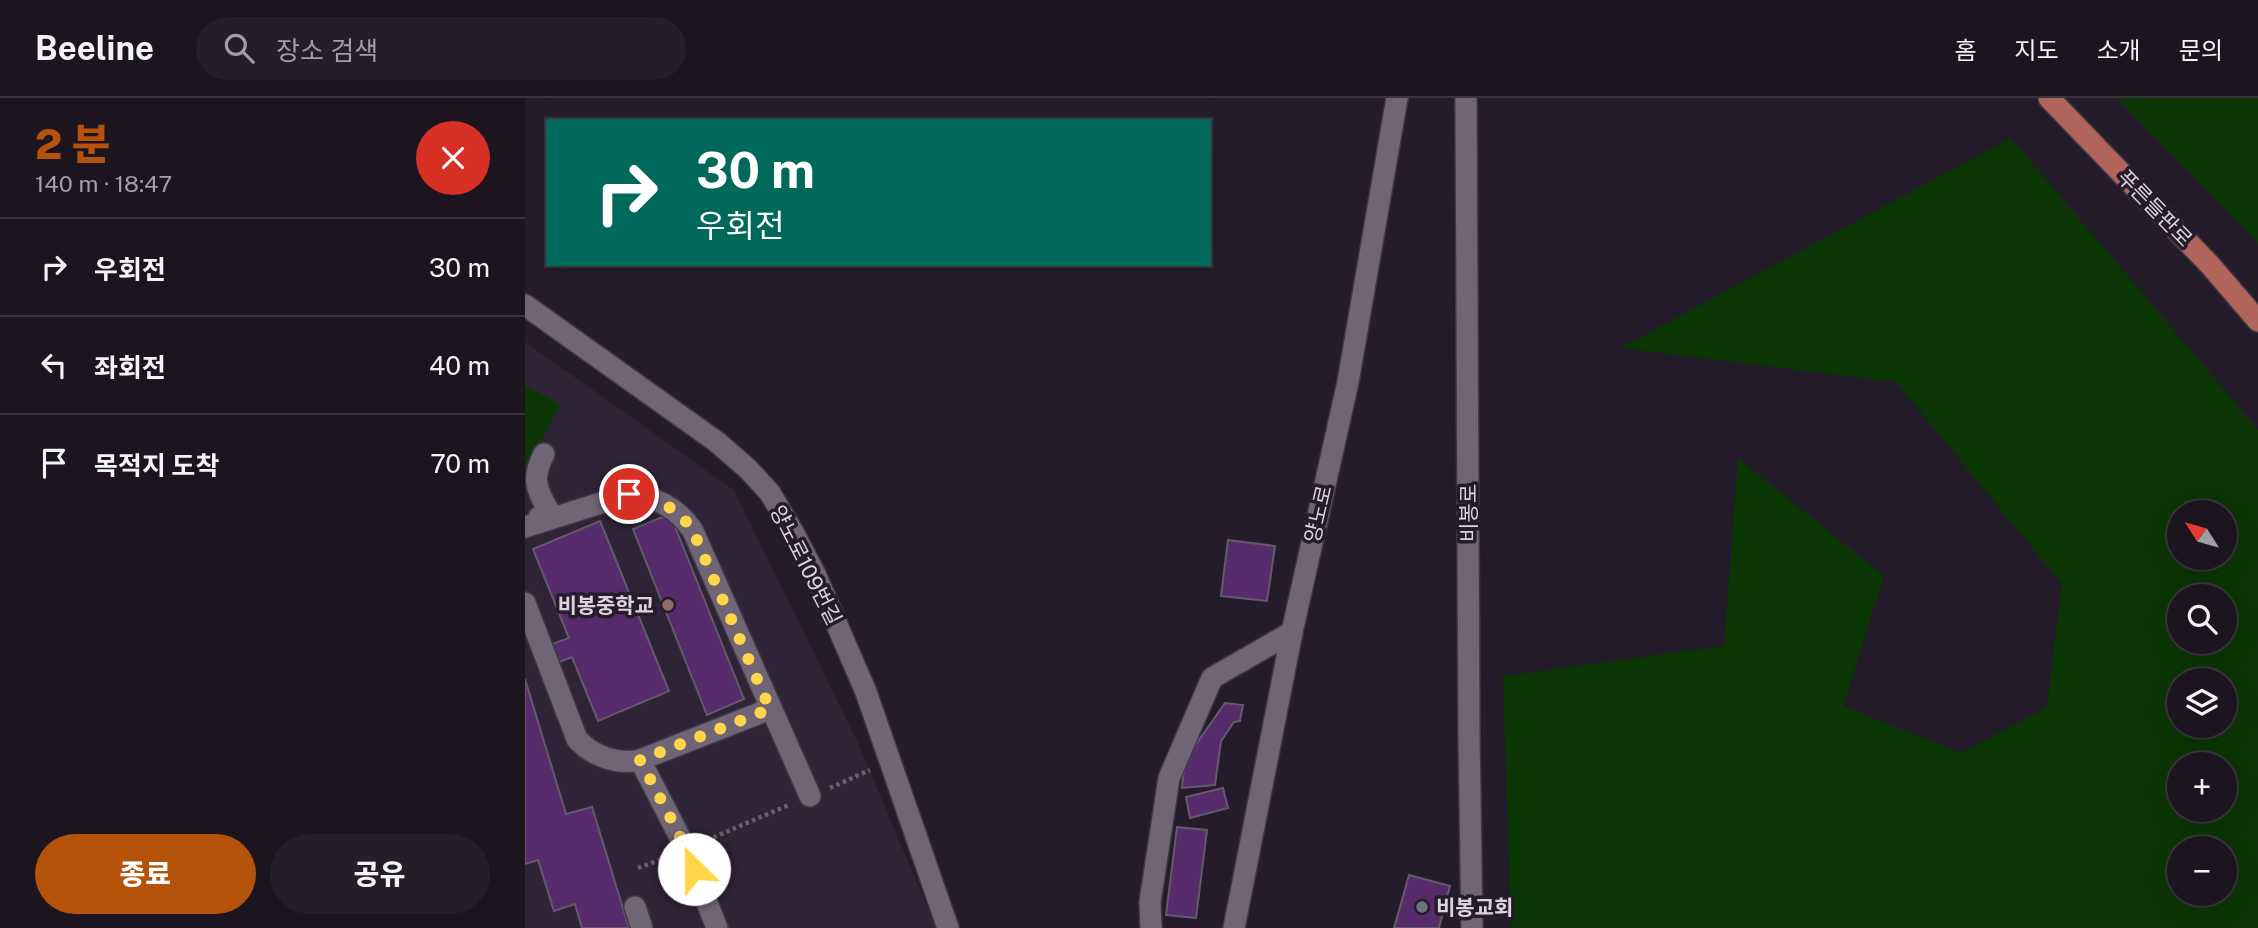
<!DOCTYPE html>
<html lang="ko">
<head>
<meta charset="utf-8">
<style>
	body { margin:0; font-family:"Public Sans","Noto Sans KR",sans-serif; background:#251e29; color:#f1f3f6; height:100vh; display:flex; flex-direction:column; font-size:26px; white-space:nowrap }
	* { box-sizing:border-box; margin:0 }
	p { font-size:23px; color:#a09fa5 }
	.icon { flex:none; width:38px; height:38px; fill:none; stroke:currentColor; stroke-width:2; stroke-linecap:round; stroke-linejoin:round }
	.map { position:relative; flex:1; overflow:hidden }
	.side { display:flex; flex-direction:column; background:#1c1520; width:525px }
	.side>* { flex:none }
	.banner { position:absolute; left:21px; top:21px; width:665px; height:147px; border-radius:0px; box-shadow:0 7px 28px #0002,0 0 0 2px #3a343e; background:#00695c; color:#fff; overflow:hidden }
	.needle { width:46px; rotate:307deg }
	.tools { position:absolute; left:1642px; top:402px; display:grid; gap:14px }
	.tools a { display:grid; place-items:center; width:70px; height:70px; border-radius:50%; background:#1c1520; box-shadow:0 7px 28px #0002,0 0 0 2px #3a343e; font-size:35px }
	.pin { position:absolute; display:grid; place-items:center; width:60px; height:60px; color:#fff; margin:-30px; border:4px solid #fff; border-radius:50%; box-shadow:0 2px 7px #0007 }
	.me { position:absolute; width:77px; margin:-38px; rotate:337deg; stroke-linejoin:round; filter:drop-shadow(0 0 5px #0008) }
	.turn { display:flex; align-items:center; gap:24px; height:147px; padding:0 35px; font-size:32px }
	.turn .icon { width:91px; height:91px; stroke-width:2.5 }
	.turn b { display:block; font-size:49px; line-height:60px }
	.round { display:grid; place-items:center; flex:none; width:74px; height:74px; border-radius:37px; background:#251e29 }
	.overview { display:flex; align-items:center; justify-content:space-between; height:119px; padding:0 35px }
	h1 { font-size:42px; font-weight:800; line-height:52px; color:#b45309 }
	.button { display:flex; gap:14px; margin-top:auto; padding:14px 35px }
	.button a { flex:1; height:80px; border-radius:42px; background:#b45309; color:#fff; font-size:28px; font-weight:800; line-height:80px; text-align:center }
	.button a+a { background:#251e29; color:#f1f3f6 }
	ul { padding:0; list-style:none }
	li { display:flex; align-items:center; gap:21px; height:98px; padding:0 35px; border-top:2px solid #3a343e }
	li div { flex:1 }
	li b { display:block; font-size:26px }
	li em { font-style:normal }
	header { display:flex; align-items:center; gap:42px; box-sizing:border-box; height:98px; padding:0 35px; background:#1c1520; border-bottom:2px solid #3a343e }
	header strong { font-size:33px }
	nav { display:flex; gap:38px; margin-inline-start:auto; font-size:24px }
	.search { width:490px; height:63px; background:#251e29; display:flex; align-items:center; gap:18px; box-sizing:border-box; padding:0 24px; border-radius:38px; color:#a09fa5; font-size:26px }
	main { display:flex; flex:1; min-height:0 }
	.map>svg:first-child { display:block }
	.built { fill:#2f2337 }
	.green { fill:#0b3704; fill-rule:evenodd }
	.building { fill:#562b6b; stroke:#655a6b; stroke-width:2 }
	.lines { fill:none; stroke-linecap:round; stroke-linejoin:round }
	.minor-casing { stroke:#3f3844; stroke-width:24 }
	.major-casing { stroke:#3f3844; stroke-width:24 }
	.path { stroke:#69616e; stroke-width:4.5; stroke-dasharray:3.5 3.5; stroke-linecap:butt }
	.minor { stroke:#706577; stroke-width:21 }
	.major { stroke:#b16459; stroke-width:21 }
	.route { stroke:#ffd54a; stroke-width:12; stroke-dasharray:0 21.6 }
	.education-dot { fill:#8d6e63; stroke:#251c2b; stroke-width:2.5 }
	.worship-dot { fill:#6b7280; stroke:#251c2b; stroke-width:2.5 }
	.labels { text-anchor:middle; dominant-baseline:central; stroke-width:7; stroke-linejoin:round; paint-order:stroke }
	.street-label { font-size:21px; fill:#dbd4de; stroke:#251c2b }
	.poi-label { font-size:21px; font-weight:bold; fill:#dbd4de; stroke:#251c2b; text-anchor:end }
</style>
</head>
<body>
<header>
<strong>Beeline</strong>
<div class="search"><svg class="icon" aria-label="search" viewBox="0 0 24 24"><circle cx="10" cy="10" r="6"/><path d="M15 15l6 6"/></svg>장소 검색</div>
<nav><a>홈</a><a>지도</a><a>소개</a><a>문의</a></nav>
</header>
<main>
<section class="side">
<div class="overview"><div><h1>2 분</h1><p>140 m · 18:47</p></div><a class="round" style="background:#d93025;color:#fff"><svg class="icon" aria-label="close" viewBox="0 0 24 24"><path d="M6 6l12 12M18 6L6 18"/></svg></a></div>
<ul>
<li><svg class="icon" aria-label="right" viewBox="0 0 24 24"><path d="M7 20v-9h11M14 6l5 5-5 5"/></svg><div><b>우회전</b></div><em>30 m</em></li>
<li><svg class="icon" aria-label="left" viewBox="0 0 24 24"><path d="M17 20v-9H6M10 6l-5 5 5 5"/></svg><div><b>좌회전</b></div><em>40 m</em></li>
<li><svg class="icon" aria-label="arrive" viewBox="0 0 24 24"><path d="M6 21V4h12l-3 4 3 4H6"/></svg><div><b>목적지 도착</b></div><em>70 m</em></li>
</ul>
<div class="button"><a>종료</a><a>공유</a></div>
</section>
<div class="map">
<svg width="1733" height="830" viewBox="0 0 1733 830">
	<rect width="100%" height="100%" fill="#251c2b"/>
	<path class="built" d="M 0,244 L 209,392 L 334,647 L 411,830 L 0,830 Z"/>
	<g class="green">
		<path d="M 1592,0 L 1733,0 L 1733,145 Z"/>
		<path d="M 1486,40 L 1733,332 L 1733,830 L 986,830 L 978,578 L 1199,548 L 1213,360 L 1359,478 L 1318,608 L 1436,655 L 1522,609 L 1537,486 L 1371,284 L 1095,250 ZM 1654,415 L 1699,415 L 1699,460 L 1654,460 ZM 1654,499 L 1699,499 L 1699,544 L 1654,544 ZM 1654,583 L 1699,583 L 1699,628 L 1654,628 ZM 1654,667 L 1699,667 L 1699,712 L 1654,712 ZM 1654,751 L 1699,751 L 1699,796 L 1654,796 Z"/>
		<path d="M 0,288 L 35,306 L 4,368 L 0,366 Z"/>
	</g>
	<g class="building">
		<path d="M 145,416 L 219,601 L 182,617 L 108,431 Z"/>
		<path d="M 75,423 L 144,593 L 73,623 L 47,559 L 29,566 L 22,548 L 44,540 L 8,451 Z"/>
		<path d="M 703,442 L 750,448 L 742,503 L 696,498 Z"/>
		<path d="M 0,581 L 41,716 L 67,709 L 104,830 L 57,830 L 50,806 L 29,813 L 13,762 L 0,766 Z"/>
		<path d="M 700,605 L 718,607 L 715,623 L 709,624 L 696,643 L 690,687 L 657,690 L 660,662 Z"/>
		<path d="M 698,690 L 703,710 L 665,720 L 661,699 Z"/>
		<path d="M 652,729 L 682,732 L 671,820 L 641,817 Z"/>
		<path d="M 884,777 L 925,788 L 914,830 L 869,830 Z"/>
	</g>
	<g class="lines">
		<defs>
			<g id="minor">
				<path d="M 941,0 L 944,636 L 947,830"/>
				<path d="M 0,207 L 192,344 L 223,371 L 245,395 L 268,434 L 290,476 L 341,594 L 423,830"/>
				<path d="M 14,419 L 27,420 C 14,393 4,385 19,356"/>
				<path d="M 0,429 L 104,396 C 130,398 154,411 168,433 L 285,698"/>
				<path d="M 0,505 L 52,641 C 67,658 92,667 115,662 L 245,611"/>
				<path d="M 115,662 L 161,751 L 192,830"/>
				<path d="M 110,809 L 117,830"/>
				<path d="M 626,830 L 625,804 L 644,680 L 687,580 L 767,534"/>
				<path d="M 709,830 L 767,534 L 823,284 L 872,0"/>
			</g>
			<path id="major" d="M 1524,0 L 1685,167 L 1733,223"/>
		</defs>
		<use href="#minor" class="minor-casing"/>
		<use href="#major" class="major-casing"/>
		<g class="path">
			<path d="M 305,690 L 345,672"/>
			<path d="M 182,742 L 264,707"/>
			<path d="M 113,770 L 142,759"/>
		</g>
		<use href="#minor" class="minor"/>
		<use href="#major" class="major"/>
	</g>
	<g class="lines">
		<path class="route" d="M 104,396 C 130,398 154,411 168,433 L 245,611 L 115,662 L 152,732 L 169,771"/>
	</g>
	<circle class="education-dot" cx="143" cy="507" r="7"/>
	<circle class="worship-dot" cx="897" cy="809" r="7"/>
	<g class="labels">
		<g class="street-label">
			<text transform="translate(1630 110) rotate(46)">푸른들판로</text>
			<text transform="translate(943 415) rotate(-90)">비봉로</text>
			<text transform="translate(793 416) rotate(-77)">양노로</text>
			<text transform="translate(281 467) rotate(63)">양노로109번길</text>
		</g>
		<g class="poi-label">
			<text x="129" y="507">비봉중학교</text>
			<text x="911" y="809" text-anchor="start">비봉교회</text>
		</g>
	</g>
</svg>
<div class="tools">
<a><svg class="needle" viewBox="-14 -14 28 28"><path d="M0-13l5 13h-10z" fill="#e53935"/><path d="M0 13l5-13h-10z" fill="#a09fa5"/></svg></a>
<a><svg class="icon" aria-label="search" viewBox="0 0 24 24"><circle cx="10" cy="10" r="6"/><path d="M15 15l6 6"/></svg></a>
<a><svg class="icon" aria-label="layers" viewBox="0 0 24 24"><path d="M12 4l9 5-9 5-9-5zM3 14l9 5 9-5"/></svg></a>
<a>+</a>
<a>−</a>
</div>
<div class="pin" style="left:104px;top:396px;background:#d93025"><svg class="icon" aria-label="arrive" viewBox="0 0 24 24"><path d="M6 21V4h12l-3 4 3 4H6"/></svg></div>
<svg class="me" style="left:169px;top:771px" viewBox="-20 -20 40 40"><circle r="19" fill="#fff"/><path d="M0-13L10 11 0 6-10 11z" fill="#ffd54a"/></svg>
<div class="banner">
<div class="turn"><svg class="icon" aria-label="right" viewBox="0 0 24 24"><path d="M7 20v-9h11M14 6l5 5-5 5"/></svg><div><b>30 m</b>우회전</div></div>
</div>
</div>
</main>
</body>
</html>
